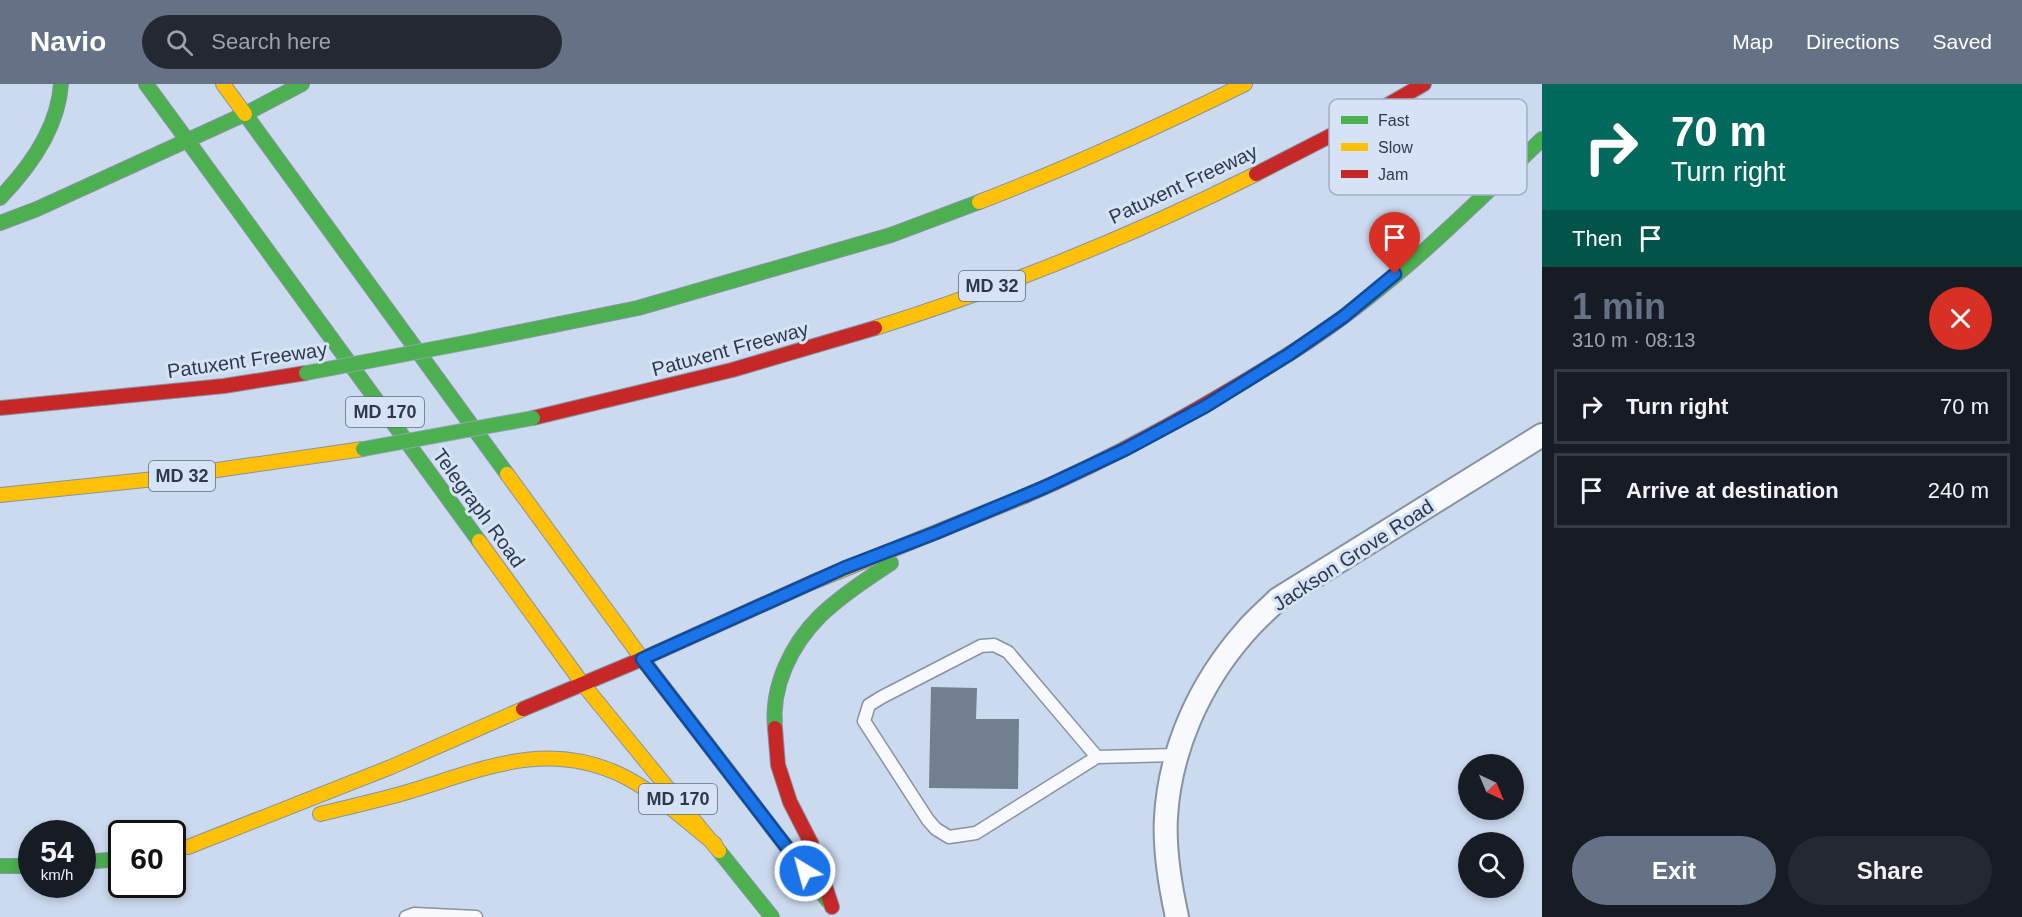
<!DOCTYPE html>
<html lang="en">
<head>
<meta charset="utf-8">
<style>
	body { margin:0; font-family:Arial,sans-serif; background:#242831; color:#f1f3f6; height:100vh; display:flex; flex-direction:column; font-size:22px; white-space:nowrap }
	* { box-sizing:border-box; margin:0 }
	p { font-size:20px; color:#9ea1a6 }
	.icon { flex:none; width:33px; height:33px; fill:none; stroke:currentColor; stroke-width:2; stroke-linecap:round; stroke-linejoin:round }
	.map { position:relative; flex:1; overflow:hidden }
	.side { display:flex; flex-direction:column; background:#171b24; width:480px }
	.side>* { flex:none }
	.banner { background:#00695c; color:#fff; overflow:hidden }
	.needle { width:39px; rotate:136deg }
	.fabs { position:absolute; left:1458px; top:670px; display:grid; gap:12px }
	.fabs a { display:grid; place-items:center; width:66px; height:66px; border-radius:50%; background:#171b24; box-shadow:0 3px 9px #0003; font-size:30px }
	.speed { position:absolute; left:18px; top:736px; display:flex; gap:12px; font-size:30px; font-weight:700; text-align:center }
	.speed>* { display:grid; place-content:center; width:78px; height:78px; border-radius:50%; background:#171b24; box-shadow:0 3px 9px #0003; line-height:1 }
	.speed small { font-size:15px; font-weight:400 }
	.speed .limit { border:3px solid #111; border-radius:9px; background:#fff; color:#111 }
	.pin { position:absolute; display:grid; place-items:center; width:51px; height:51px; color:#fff; margin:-62px -26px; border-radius:50% 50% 50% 0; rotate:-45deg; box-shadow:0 0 6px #0007 }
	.pin .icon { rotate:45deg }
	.me { position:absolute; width:66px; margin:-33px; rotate:323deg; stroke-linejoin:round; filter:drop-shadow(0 0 4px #0008) }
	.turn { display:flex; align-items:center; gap:21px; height:126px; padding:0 30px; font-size:27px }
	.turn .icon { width:78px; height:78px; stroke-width:2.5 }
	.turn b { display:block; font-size:42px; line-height:51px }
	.then { display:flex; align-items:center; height:57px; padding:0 30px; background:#0003; gap:12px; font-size:22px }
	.round { display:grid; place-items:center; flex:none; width:63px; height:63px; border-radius:32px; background:#242831 }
	.overview { display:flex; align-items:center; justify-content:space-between; height:102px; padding:0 30px }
	h1 { font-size:36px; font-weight:700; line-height:45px; color:#657286 }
	.cta { display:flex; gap:12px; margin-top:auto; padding:12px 30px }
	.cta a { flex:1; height:69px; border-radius:36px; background:#657286; color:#fff; font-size:24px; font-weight:700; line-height:69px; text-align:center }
	.cta a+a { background:#242831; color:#f1f3f6 }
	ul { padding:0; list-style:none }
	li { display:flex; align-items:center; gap:18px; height:75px; margin:0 12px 9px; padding:0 18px; border:3px solid #363941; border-radius:0px }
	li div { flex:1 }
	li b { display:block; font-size:22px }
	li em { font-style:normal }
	header { display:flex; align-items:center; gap:36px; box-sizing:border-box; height:84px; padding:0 30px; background:#657286; color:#fff }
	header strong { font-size:28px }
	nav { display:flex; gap:33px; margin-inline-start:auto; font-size:21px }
	.search { width:420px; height:54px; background:#242831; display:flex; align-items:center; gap:15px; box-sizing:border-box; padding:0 21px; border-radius:33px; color:#9ea1a6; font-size:22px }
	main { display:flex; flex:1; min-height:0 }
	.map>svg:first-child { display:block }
	.building { fill:#717f8e }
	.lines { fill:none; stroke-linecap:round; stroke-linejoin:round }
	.lane-casing { stroke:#8792a3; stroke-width:15 }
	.street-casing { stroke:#8792a3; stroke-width:26 }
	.fast-casing { stroke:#8792a3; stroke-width:16 }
	.slow-casing { stroke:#8792a3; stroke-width:16 }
	.jam-casing { stroke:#8792a3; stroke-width:16 }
	.lane { stroke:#f7f9fd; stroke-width:12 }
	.street { stroke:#f7f9fd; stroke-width:22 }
	.fast { stroke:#4caf50; stroke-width:14 }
	.slow { stroke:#ffc107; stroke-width:14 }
	.jam { stroke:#c62828; stroke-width:14 }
	.fast-bridge-casing { stroke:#98a6bc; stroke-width:16; stroke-linecap:butt }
	.fast-bridge { stroke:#4caf50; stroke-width:14 }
	.route-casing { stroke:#114b97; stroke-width:15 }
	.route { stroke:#1a73e8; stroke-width:10 }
	.labels { text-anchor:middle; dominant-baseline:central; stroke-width:6; stroke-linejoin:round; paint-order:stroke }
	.shield { fill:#d6e3f6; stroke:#606d80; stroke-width:1.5 }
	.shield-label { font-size:18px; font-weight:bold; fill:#2d3a4d }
	.street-label { font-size:20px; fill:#2d3a4d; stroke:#d6e3f6 }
	.key { fill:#d6e3f6; stroke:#a3b0c3; stroke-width:1.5 }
	.key-label { font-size:16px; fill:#2d3a4d }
</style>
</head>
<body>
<header>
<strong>Navio</strong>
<div class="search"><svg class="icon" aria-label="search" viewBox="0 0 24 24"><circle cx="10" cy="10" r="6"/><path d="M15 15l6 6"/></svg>Search here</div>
<nav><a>Map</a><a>Directions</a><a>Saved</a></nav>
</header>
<main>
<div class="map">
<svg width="1542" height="833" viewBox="0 0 1542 833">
	<rect width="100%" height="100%" fill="#ccdaef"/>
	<path class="building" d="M 931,603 L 977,604 L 976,635 L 1019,635 L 1018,705 L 929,704 Z"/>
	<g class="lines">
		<defs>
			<g id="lane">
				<path d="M 1097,673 L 976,749 L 949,753 L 936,745 L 928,736 L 864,637 L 869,621 L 882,613 L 981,562 L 994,561 L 1008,568 L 1097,673 L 1176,671"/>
				<path d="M 406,833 L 414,830 L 476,833"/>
			</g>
			<path id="street" d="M 1177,833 C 1170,801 1164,766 1166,733 C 1170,665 1200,599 1245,548 C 1255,536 1267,526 1278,515 L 1542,351"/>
			<g id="fast">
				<path d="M 146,0 L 187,56"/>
				<path d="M 245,30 L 507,390"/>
				<path d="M 187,56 L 479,457"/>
				<path d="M 0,114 C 30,83 58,44 61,0"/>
				<path d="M 0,139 L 37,125 L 245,30 L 302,0"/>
				<path d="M 480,256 L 638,224 L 891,151 L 979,118"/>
				<path d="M 1281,275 C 1378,216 1461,134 1542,55"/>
				<path d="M 643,576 L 828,817"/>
				<path d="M 775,644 C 771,602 791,561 820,532 C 841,512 867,495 891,479"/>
				<path d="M 719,767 L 772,833"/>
				<path d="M 82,778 L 122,775"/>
				<path d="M 0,782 L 32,782"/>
			</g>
			<g id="slow">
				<path d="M 223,0 L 245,30"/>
				<path d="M 979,118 C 1070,83 1158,43 1245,0"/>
				<path d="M 875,244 C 1005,203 1134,151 1256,90"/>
				<path d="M 507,390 L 643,576"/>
				<path d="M 0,411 L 155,395 L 363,365"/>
				<path d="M 479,457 L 582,599 L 719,767"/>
				<path d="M 813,498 L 1025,412"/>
				<path d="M 320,730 C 348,723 376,717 404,709 C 479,687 542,655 619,690 C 655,707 684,736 715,760"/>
				<path d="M 188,763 L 391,683 L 523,625"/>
			</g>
			<g id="jam">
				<path d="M 1256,90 L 1365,34 L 1424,0"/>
				<path d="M 0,324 L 224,302 L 306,289"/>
				<path d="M 533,334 L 732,286 L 875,244"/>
				<path d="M 1025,412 C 1114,374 1198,326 1281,275"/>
				<path d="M 523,625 L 642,575 L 813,498"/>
				<path d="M 775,644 L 778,681 L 790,718 L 811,759 L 832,823"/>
			</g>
		</defs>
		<use href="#lane" class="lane-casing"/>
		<use href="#street" class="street-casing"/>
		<use href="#fast" class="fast-casing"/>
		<use href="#slow" class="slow-casing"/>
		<use href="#jam" class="jam-casing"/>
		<use href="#lane" class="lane"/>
		<use href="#street" class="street"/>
		<use href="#fast" class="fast"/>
		<use href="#slow" class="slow"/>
		<use href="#jam" class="jam"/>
		<defs>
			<g id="fast-bridge">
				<path d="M 306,289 L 480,256"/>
				<path d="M 363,365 L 533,334"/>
			</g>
		</defs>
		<use href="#fast-bridge" class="fast-bridge-casing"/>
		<use href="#fast-bridge" class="fast-bridge"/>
	</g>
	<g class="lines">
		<defs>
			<path id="route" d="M 805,787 L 642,575 L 844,484 L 935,449 L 1045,403 L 1126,365 L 1206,322 L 1288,271 L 1343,233 L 1395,190"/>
		</defs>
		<use href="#route" class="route-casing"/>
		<use href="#route" class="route"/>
	</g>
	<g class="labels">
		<g class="shield">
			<rect x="959" y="187" width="66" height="30" rx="4.5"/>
			<rect x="346" y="313" width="78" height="30" rx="4.5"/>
			<rect x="149" y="377" width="66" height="30" rx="4.5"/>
			<rect x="639" y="700" width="78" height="30" rx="4.5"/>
		</g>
		<g class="shield-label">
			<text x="992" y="202">MD 32</text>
			<text x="385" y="328">MD 170</text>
			<text x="182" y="392">MD 32</text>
			<text x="678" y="715">MD 170</text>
		</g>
		<g class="street-label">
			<text transform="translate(1183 100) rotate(-25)">Patuxent Freeway</text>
			<text transform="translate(730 265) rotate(-15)">Patuxent Freeway</text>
			<text transform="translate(247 276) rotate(-8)">Patuxent Freeway</text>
			<text transform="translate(479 424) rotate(54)">Telegraph Road</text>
			<text transform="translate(1353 471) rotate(-33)">Jackson Grove Road</text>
		</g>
	</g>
	<rect x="1329" y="15" width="198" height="96" rx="9" class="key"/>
	<rect x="1341" y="32" width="27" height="8" fill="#4caf50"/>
	<rect x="1341" y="59" width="27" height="8" fill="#ffc107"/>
	<rect x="1341" y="86" width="27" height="8" fill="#c62828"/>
	<g class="key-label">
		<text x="1378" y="42">Fast</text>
		<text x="1378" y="69">Slow</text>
		<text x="1378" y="96">Jam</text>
	</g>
</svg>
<div class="fabs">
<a><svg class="needle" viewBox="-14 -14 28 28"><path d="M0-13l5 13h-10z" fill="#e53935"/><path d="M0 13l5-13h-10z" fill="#9ea1a6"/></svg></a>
<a><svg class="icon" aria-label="search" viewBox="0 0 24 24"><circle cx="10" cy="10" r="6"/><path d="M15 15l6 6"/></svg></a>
</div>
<div class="speed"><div>54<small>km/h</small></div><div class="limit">60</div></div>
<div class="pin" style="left:1395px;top:190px;background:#d93025"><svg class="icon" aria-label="arrive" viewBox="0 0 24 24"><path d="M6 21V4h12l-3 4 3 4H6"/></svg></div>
<svg class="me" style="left:805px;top:787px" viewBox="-20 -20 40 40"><circle r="17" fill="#1a73e8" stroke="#fff" stroke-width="3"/><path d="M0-11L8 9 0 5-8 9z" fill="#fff"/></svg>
</div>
<section class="side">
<div class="banner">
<div class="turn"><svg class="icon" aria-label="right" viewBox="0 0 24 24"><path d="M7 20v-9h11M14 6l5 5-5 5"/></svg><div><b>70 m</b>Turn right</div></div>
<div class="then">Then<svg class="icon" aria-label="arrive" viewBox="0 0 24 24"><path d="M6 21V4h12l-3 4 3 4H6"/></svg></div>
</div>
<div class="overview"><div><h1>1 min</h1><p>310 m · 08:13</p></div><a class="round" style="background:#d93025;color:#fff"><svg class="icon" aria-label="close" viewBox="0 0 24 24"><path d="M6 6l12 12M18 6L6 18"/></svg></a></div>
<ul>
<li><svg class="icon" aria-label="right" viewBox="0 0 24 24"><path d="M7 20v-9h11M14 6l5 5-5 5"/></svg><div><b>Turn right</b></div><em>70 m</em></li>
<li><svg class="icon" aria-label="arrive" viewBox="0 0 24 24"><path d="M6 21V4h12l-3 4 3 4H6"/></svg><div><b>Arrive at destination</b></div><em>240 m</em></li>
</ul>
<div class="cta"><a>Exit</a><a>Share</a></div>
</section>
</main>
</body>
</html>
